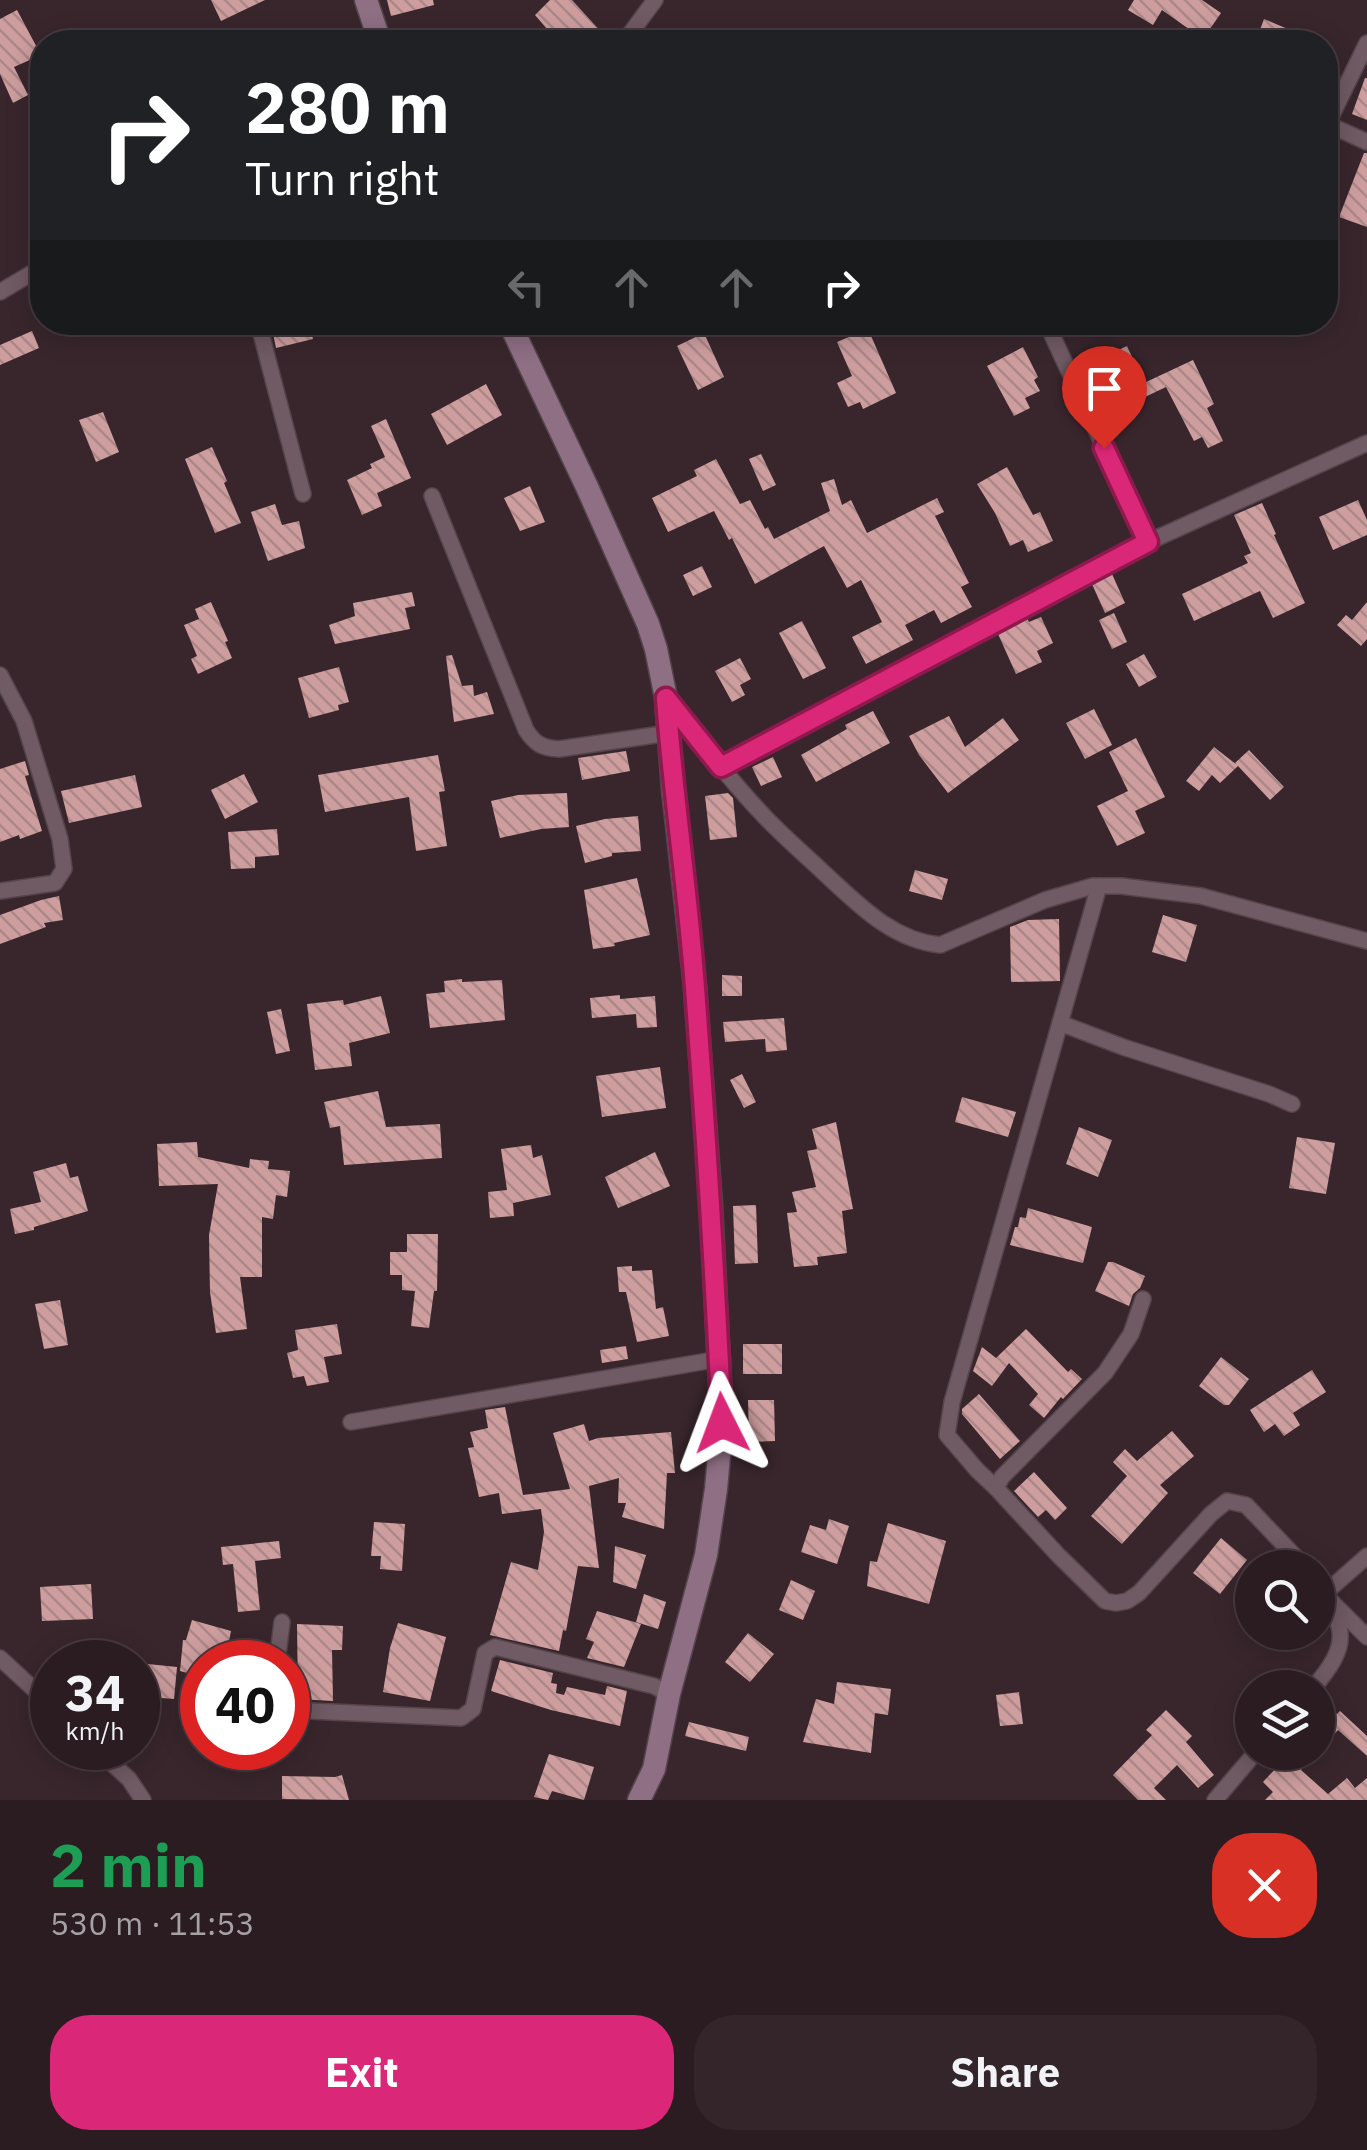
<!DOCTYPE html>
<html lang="en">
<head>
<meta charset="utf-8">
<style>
	body { margin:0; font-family:"IBM Plex Sans",sans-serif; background:#33252a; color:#f1f3f6; height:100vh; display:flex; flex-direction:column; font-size:38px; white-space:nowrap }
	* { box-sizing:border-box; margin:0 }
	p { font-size:32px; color:#a6a1a5 }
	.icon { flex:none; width:55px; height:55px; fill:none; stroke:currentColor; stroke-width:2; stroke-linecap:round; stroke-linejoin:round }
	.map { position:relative; height:1800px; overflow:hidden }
	.drawer { display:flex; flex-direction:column; background:#2b1c22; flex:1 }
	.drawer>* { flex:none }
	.hud { position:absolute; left:30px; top:30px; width:1308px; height:305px; border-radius:40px; box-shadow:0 5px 25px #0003,0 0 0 2px #473a40; background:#202124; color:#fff; overflow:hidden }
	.fabs { position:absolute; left:1235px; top:1550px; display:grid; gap:20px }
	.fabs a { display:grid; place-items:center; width:100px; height:100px; border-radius:50%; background:#2b1c22; box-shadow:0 5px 25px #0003,0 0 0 2px #473a40; font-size:50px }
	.speed { position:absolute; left:30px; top:1640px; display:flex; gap:20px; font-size:50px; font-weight:700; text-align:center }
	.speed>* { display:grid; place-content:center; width:130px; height:130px; border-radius:50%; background:#2b1c22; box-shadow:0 5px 25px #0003,0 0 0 2px #473a40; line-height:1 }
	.speed small { font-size:25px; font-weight:400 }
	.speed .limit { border:15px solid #d22; background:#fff; color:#111 }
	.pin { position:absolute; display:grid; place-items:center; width:85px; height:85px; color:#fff; margin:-102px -42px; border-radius:50% 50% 50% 0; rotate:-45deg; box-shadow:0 0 10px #0007 }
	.pin .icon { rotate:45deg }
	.me { position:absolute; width:110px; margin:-55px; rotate:357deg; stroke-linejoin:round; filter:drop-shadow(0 0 8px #0008) }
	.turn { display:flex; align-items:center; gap:35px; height:210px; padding:0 50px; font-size:45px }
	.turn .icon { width:130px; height:130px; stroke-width:2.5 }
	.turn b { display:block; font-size:70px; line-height:85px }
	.lanes { display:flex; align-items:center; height:95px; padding:0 50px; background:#0003; justify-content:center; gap:50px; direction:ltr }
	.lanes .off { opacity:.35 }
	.round { display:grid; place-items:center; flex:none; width:105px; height:105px; border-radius:40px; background:#33252a }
	.headline { display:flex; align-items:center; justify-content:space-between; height:170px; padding:0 50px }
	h1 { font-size:60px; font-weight:800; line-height:75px; color:#1e9e55 }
	.primary-button { display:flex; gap:20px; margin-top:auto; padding:20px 50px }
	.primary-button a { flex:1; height:115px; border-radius:40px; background:#db2777; color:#fff; font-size:40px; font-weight:800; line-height:115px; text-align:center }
	.primary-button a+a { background:#33252a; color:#f1f3f6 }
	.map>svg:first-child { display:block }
	.building { fill:url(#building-back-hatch) }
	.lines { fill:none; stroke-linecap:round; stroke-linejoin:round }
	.street-casing { stroke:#54444b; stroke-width:18 }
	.secondary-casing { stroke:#54444b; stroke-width:25 }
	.street { stroke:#705a63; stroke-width:15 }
	.secondary { stroke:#8e6f84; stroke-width:22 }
	.route-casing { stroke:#8e194d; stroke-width:25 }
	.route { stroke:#db2777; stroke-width:18 }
</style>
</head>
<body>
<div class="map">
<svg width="1367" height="1800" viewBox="0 0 1367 1800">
	<defs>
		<pattern id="building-back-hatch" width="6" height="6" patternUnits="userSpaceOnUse" patternTransform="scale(2.5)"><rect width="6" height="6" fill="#ce9e9f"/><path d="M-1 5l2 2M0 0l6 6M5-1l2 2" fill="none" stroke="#ac8788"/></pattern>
	</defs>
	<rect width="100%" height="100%" fill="#39262d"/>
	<g class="building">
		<path d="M 211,0 L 265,0 L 221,21 Z"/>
		<path d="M 387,0 L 433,0 L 434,5 L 391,16 Z"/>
		<path d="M 550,0 L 572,0 L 603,34 L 593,42 L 576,42 L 564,29 L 554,37 L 535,15 Z"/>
		<path d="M 1134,0 L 1202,0 L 1221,13 L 1203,39 L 1162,10 L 1153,25 L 1128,10 Z"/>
		<path d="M 17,10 L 41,55 L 14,67 L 28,95 L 13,103 L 0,74 L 0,19 Z"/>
		<path d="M 1264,19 L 1295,32 L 1290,42 L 1277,42 L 1258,35 Z"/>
		<path d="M 1365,78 L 1367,78 L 1367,120 L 1352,114 Z"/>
		<path d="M 1364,153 L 1367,153 L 1367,227 L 1339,217 Z"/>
		<path d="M 282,322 L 309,322 L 313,339 L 276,348 L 273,333 L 284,331 Z"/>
		<path d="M 868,329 L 896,393 L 863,409 L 860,402 L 848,407 L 837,383 L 852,376 L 837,342 Z"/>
		<path d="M 32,331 L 39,348 L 0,365 L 0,345 Z"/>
		<path d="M 704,333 L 724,377 L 698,390 L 677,346 Z"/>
		<path d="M 1127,346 L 1144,383 L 1193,360 L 1214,404 L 1207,408 L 1223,441 L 1208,448 L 1202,437 L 1194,441 L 1166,387 L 1124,407 L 1116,389 L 1099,396 L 1086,365 Z"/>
		<path d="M 1023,347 L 1038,377 L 1034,380 L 1040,391 L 1025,398 L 1030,408 L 1014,416 L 987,366 Z"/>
		<path d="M 486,384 L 502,415 L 447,445 L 431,414 Z"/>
		<path d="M 103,412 L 119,452 L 96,462 L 79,420 Z"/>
		<path d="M 386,419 L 411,478 L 377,493 L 382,506 L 362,515 L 347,480 L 372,468 L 370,464 L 385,457 L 371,426 Z"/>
		<path d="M 212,447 L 227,481 L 224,483 L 241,523 L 215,533 L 185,459 Z"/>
		<path d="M 761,454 L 776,485 L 763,491 L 749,459 Z"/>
		<path d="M 716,459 L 740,504 L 750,500 L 765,529 L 768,527 L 774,539 L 830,511 L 821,483 L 834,479 L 842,505 L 851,500 L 867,533 L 937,498 L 944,512 L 935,516 L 969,583 L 961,587 L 972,607 L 941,623 L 934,610 L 905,625 L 913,640 L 866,664 L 852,637 L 882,622 L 861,580 L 847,588 L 824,546 L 755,584 L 732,538 L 729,540 L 714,511 L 668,532 L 652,498 L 697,476 L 694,470 Z"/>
		<path d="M 1007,467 L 1033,515 L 1040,512 L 1053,541 L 1028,552 L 1023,540 L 1010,546 L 995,513 L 977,484 Z"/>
		<path d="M 530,486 L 545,522 L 520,531 L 504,498 Z"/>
		<path d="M 1358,500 L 1367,520 L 1367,535 L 1333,550 L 1319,517 Z"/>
		<path d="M 1262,503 L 1276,534 L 1274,535 L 1305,603 L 1273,618 L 1260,591 L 1194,621 L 1182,594 L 1248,563 L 1244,556 L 1251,553 L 1234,515 Z"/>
		<path d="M 275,504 L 282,525 L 299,521 L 305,548 L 268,561 L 251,512 Z"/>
		<path d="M 702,566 L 712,587 L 693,596 L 683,575 Z"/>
		<path d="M 1112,574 L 1125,603 L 1105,613 L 1092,584 Z"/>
		<path d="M 412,592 L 415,606 L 405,608 L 410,629 L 335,644 L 329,625 L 355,616 L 353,603 Z"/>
		<path d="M 211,602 L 228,641 L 225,642 L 232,658 L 198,674 L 191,659 L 197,656 L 184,625 L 199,619 L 195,609 Z"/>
		<path d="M 1367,602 L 1367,639 L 1361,646 L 1337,625 L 1346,615 L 1352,620 Z"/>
		<path d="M 1114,613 L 1127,642 L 1112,649 L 1099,620 Z"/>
		<path d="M 1041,617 L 1053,643 L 1037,651 L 1042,662 L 1016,674 L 998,634 L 1027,618 L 1029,622 Z"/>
		<path d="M 802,621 L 826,668 L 803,679 L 779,633 Z"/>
		<path d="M 1144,654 L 1157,677 L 1139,687 L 1126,664 Z"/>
		<path d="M 452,655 L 462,686 L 473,685 L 474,696 L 487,692 L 494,714 L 454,722 L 446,656 Z"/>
		<path d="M 740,658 L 751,679 L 740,685 L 745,695 L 732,702 L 715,671 Z"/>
		<path d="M 339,667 L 349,702 L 338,705 L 339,710 L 309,718 L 298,678 Z"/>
		<path d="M 1094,709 L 1112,745 L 1085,759 L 1066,723 Z"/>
		<path d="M 873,711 L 890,743 L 816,782 L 801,755 L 847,729 L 845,725 Z"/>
		<path d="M 949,716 L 965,747 L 1003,718 L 1019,740 L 948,793 L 919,755 L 909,736 Z"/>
		<path d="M 1136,738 L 1165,797 L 1135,811 L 1145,833 L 1117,846 L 1097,806 L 1128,791 L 1109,752 Z"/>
		<path d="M 1214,747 L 1237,765 L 1235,763 L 1249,750 L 1284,787 L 1270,800 L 1238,766 L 1220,783 L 1212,775 L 1199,791 L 1186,781 Z"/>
		<path d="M 626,751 L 630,771 L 582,780 L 578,758 Z"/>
		<path d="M 438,755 L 445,791 L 439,792 L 447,846 L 416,851 L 409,797 L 325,812 L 318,775 Z"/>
		<path d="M 773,757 L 782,777 L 761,786 L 752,767 Z"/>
		<path d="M 25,761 L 29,775 L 25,776 L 42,831 L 20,839 L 19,835 L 0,842 L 0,769 Z"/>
		<path d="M 244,774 L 258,802 L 225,819 L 211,790 Z"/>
		<path d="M 135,775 L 142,807 L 69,823 L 61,791 Z"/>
		<path d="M 567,793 L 569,827 L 541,829 L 500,838 L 491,801 L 518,795 Z"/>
		<path d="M 728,793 L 733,798 L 737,837 L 710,840 L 705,796 Z"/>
		<path d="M 638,816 L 641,851 L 612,853 L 612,856 L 585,863 L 576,826 L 605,819 Z"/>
		<path d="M 277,829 L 279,855 L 255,857 L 255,868 L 231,869 L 228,832 Z"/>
		<path d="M 915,870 L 948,879 L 942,900 L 909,891 Z"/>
		<path d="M 637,878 L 650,935 L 614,943 L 615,946 L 593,949 L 584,890 Z"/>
		<path d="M 59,896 L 63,920 L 44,923 L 46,927 L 0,944 L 0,915 L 41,900 Z"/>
		<path d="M 1163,915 L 1197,925 L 1186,962 L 1152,952 Z"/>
		<path d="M 1059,919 L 1060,981 L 1011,982 L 1010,927 L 1028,920 Z"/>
		<path d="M 722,975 L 742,976 L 742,996 L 722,996 Z"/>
		<path d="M 462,979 L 462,982 L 502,980 L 505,1020 L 430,1028 L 426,994 L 445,992 L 444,981 Z"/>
		<path d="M 620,995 L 620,999 L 655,996 L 657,1027 L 637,1028 L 636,1014 L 592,1018 L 590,998 Z"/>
		<path d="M 381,996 L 390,1033 L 349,1043 L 352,1066 L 315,1070 L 307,1004 L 343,1000 L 344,1005 Z"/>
		<path d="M 281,1009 L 290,1051 L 276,1054 L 267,1012 Z"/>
		<path d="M 784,1018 L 787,1050 L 766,1052 L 765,1039 L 725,1042 L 723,1022 Z"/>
		<path d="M 660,1067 L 666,1108 L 602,1117 L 596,1076 Z"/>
		<path d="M 742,1074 L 756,1102 L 744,1108 L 730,1080 Z"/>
		<path d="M 378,1091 L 386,1127 L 440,1124 L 442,1158 L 344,1165 L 340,1126 L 330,1128 L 324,1102 Z"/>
		<path d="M 962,1097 L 1016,1112 L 1008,1137 L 955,1122 Z"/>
		<path d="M 836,1122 L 853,1209 L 842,1211 L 847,1253 L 817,1257 L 818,1265 L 794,1267 L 787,1213 L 797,1212 L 792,1192 L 816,1187 L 807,1151 L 817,1149 L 812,1129 Z"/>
		<path d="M 1079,1127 L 1112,1140 L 1098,1177 L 1066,1164 Z"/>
		<path d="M 1297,1137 L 1335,1143 L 1326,1194 L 1289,1188 Z"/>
		<path d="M 197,1142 L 198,1157 L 249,1168 L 250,1159 L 269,1161 L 268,1169 L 290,1171 L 287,1197 L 276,1195 L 273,1219 L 262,1217 L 262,1277 L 240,1277 L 247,1329 L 216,1333 L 210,1292 L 209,1235 L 218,1184 L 159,1186 L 157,1144 Z"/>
		<path d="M 531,1145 L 533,1158 L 542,1155 L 551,1195 L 513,1203 L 514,1216 L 490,1218 L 488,1192 L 507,1190 L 501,1149 Z"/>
		<path d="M 655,1152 L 670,1186 L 618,1208 L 605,1177 Z"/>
		<path d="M 66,1163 L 70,1178 L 78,1176 L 88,1211 L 34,1227 L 34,1230 L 15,1234 L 10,1209 L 41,1202 L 33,1172 Z"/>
		<path d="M 756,1205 L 758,1263 L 735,1264 L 733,1206 Z"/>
		<path d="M 1028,1208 L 1092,1227 L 1083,1263 L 1010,1245 L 1015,1227 L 1018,1227 L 1020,1217 L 1026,1218 Z"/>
		<path d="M 407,1234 L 438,1234 L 437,1291 L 434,1291 L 429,1328 L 411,1326 L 415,1291 L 402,1290 L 402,1275 L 390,1275 L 390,1252 L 407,1252 Z"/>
		<path d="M 1108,1262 L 1113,1262 L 1145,1276 L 1140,1288 L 1133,1294 L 1129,1306 L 1095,1291 Z"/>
		<path d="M 632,1266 L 632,1271 L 652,1270 L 656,1309 L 663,1307 L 669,1336 L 637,1342 L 626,1292 L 619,1292 L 617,1267 Z"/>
		<path d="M 60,1300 L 68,1345 L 44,1349 L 35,1304 Z"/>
		<path d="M 337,1324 L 342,1354 L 324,1357 L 329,1382 L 307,1386 L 304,1376 L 293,1378 L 287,1353 L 298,1350 L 295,1330 Z"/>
		<path d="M 1026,1329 L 1068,1372 L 1071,1369 L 1082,1379 L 1063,1399 L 1061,1397 L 1044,1418 L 1029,1405 L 1038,1394 L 1009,1363 L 992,1386 L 973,1371 L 982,1347 L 996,1358 Z"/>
		<rect x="743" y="1344" width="39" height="30"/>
		<path d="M 626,1346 L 628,1359 L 602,1363 L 600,1350 Z"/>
		<path d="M 1221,1357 L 1249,1379 L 1229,1405 L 1224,1405 L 1199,1386 Z"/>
		<path d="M 1312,1370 L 1326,1392 L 1293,1413 L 1300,1425 L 1284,1436 L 1275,1424 L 1264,1432 L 1250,1410 Z"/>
		<path d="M 979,1394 L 1020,1441 L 1000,1459 L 962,1414 L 962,1409 Z"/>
		<path d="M 748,1400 L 774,1400 L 775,1441 L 749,1442 Z"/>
		<path d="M 505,1407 L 523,1495 L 570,1489 L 553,1433 L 584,1424 L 589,1441 L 598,1438 L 671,1432 L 675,1473 L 667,1473 L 664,1529 L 622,1517 L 626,1503 L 618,1503 L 619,1478 L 589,1486 L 599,1568 L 578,1566 L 566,1631 L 563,1630 L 559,1651 L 490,1635 L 511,1562 L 538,1570 L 544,1532 L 541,1509 L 502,1514 L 499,1493 L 479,1497 L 468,1448 L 474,1447 L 470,1432 L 488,1428 L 485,1410 Z"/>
		<path d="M 1172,1431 L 1194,1456 L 1160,1485 L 1168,1493 L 1122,1544 L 1091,1516 L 1127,1476 L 1113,1462 L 1125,1449 L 1137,1461 Z"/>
		<path d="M 1034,1472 L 1067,1508 L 1055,1520 L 1046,1510 L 1038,1517 L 1014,1491 Z"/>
		<path d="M 829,1519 L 849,1526 L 837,1564 L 801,1552 L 810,1525 L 826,1530 Z"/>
		<path d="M 374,1522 L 405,1524 L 402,1571 L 380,1569 L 381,1556 L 371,1556 Z"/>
		<path d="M 888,1523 L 946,1541 L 929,1604 L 867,1586 L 870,1561 L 877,1562 Z"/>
		<path d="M 1221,1538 L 1247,1560 L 1220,1594 L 1193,1573 Z"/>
		<path d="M 279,1541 L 281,1558 L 255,1561 L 260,1610 L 238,1612 L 233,1564 L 223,1565 L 221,1547 Z"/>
		<path d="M 615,1546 L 646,1555 L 636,1589 L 613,1582 Z"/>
		<path d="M 791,1580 L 815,1591 L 803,1620 L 779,1610 Z"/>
		<path d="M 91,1584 L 93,1619 L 42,1621 L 40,1587 Z"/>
		<path d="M 644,1594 L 666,1602 L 658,1629 L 636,1622 Z"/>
		<path d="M 597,1611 L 641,1624 L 624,1667 L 587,1658 L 594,1642 L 586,1639 Z"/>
		<path d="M 192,1620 L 231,1631 L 229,1641 L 242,1645 L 238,1662 L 202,1662 L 202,1677 L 180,1671 L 183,1640 L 186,1640 Z"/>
		<path d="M 398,1623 L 446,1637 L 430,1701 L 383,1692 L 390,1648 Z"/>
		<path d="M 297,1624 L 343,1626 L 342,1650 L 332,1650 L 333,1701 L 298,1699 Z"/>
		<path d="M 748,1633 L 774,1654 L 750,1682 L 725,1662 Z"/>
		<path d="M 500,1660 L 553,1673 L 551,1683 L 557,1684 L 556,1693 L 564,1695 L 567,1687 L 605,1695 L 607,1686 L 627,1691 L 620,1726 L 551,1710 L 491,1691 Z"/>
		<path d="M 138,1663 L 177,1667 L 174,1699 L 138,1696 Z"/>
		<path d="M 837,1682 L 891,1689 L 888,1715 L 875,1713 L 871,1753 L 803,1742 L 816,1699 L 834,1704 Z"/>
		<path d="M 1019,1692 L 1023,1724 L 1000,1726 L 996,1695 Z"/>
		<path d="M 1319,1697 L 1337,1714 L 1340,1711 L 1367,1736 L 1367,1756 L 1338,1730 L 1318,1752 Z"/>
		<path d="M 1166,1710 L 1192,1736 L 1186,1742 L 1214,1775 L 1198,1788 L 1177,1765 L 1154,1788 L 1166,1800 L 1138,1800 L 1113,1775 L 1152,1735 L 1146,1730 Z"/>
		<path d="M 689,1722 L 749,1737 L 746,1751 L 685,1736 Z"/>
		<path d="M 1291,1752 L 1317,1752 L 1301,1770 L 1328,1794 L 1347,1778 L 1355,1788 L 1367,1778 L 1367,1800 L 1265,1800 L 1273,1792 L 1263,1782 Z"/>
		<path d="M 549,1754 L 594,1767 L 584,1800 L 552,1791 L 548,1800 L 534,1797 Z"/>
		<path d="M 342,1775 L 349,1800 L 282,1799 L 282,1776 L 335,1777 Z"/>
	</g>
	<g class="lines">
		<defs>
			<g id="street">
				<path d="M 624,42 L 655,0"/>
				<path d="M 1325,123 L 1367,142"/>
				<path d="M 1328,123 L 1367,43"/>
				<path d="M 0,292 L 42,267"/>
				<path d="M 191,322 L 197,328 L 203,328 L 216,322"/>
				<path d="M 258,322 L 303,494"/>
				<path d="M 1046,322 L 1148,542"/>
				<path d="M 432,496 L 526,730 C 535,744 542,748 559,749 L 669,733"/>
				<path d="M 0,675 L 24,721 L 60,839 L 64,869 L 55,883 L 0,891"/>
				<path d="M 666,698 C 699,739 730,781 766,818 C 784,837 804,854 823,872 C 857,903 891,940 940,945 L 1045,900 L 1093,886 L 1121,886 L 1201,896 L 1367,941"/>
				<path d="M 721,767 L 1148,542 L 1367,443"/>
				<path d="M 1099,886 L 952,1402 L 947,1435 L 977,1470 L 996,1488 L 1059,1556 L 1105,1601 L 1116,1603 L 1127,1601 L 1139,1593 L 1211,1514 L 1227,1501 L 1246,1505 L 1306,1568"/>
				<path d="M 1060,1023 L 1123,1047 L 1269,1094 L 1292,1104"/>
				<path d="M 351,1422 L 719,1359"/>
				<path d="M 996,1488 L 1002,1477 L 1105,1373 L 1131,1334 L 1143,1299"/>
				<path d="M 1367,1556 L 1324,1594 L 1367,1637"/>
				<path d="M 0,1658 L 52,1706"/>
				<path d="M 277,1662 L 282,1622"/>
				<path d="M 1313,1688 C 1350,1645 1347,1630 1318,1584"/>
				<path d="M 288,1710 L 461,1718 L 473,1709 L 485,1653 L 495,1647 L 654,1686 L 669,1694"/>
				<path d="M 95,1748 L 129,1779 L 143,1800"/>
				<path d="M 1215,1800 L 1256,1752"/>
			</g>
			<g id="secondary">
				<path d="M 366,0 L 380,42"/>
				<path d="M 509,322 L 587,487 L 648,624 L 656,649 L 666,698 L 673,790 L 695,986 L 711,1205 L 722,1423 L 716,1489 L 706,1555 L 669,1694 L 654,1769 L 639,1800"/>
			</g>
		</defs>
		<use href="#street" class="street-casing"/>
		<use href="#secondary" class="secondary-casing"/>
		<use href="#street" class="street"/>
		<use href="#secondary" class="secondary"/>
	</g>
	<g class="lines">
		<defs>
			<path id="route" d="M 722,1423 C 715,1278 706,1132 695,988 C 688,891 673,795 666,698 L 721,767 L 1148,542 L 1104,448"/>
		</defs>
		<use href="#route" class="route-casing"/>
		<use href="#route" class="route"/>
	</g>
</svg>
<div class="fabs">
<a><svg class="icon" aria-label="search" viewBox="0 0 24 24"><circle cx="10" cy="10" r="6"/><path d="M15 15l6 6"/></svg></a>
<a><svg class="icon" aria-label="layers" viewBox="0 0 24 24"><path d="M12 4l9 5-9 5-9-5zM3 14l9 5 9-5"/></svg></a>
</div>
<div class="speed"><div>34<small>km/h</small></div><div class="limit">40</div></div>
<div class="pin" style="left:1104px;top:448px;background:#d93025"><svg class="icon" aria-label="arrive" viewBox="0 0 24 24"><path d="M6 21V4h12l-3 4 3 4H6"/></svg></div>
<svg class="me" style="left:722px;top:1423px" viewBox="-20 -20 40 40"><path d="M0-17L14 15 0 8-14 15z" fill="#db2777" stroke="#fff" stroke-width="4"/></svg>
<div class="hud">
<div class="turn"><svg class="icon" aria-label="right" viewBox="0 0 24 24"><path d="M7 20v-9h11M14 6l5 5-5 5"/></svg><div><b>280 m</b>Turn right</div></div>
<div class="lanes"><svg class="icon off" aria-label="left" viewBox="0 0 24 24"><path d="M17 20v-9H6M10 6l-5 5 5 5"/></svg><svg class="icon off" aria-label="ahead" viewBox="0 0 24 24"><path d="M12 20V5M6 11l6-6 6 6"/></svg><svg class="icon off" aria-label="ahead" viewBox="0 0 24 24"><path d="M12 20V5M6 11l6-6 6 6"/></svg><svg class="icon" aria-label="right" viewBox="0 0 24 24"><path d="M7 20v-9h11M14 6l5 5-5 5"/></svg></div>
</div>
</div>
<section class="drawer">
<div class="headline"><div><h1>2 min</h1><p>530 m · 11:53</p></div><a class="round" style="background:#d93025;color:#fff"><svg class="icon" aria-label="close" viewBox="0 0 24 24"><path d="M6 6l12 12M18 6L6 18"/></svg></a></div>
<div class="primary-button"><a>Exit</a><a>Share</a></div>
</section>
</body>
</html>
